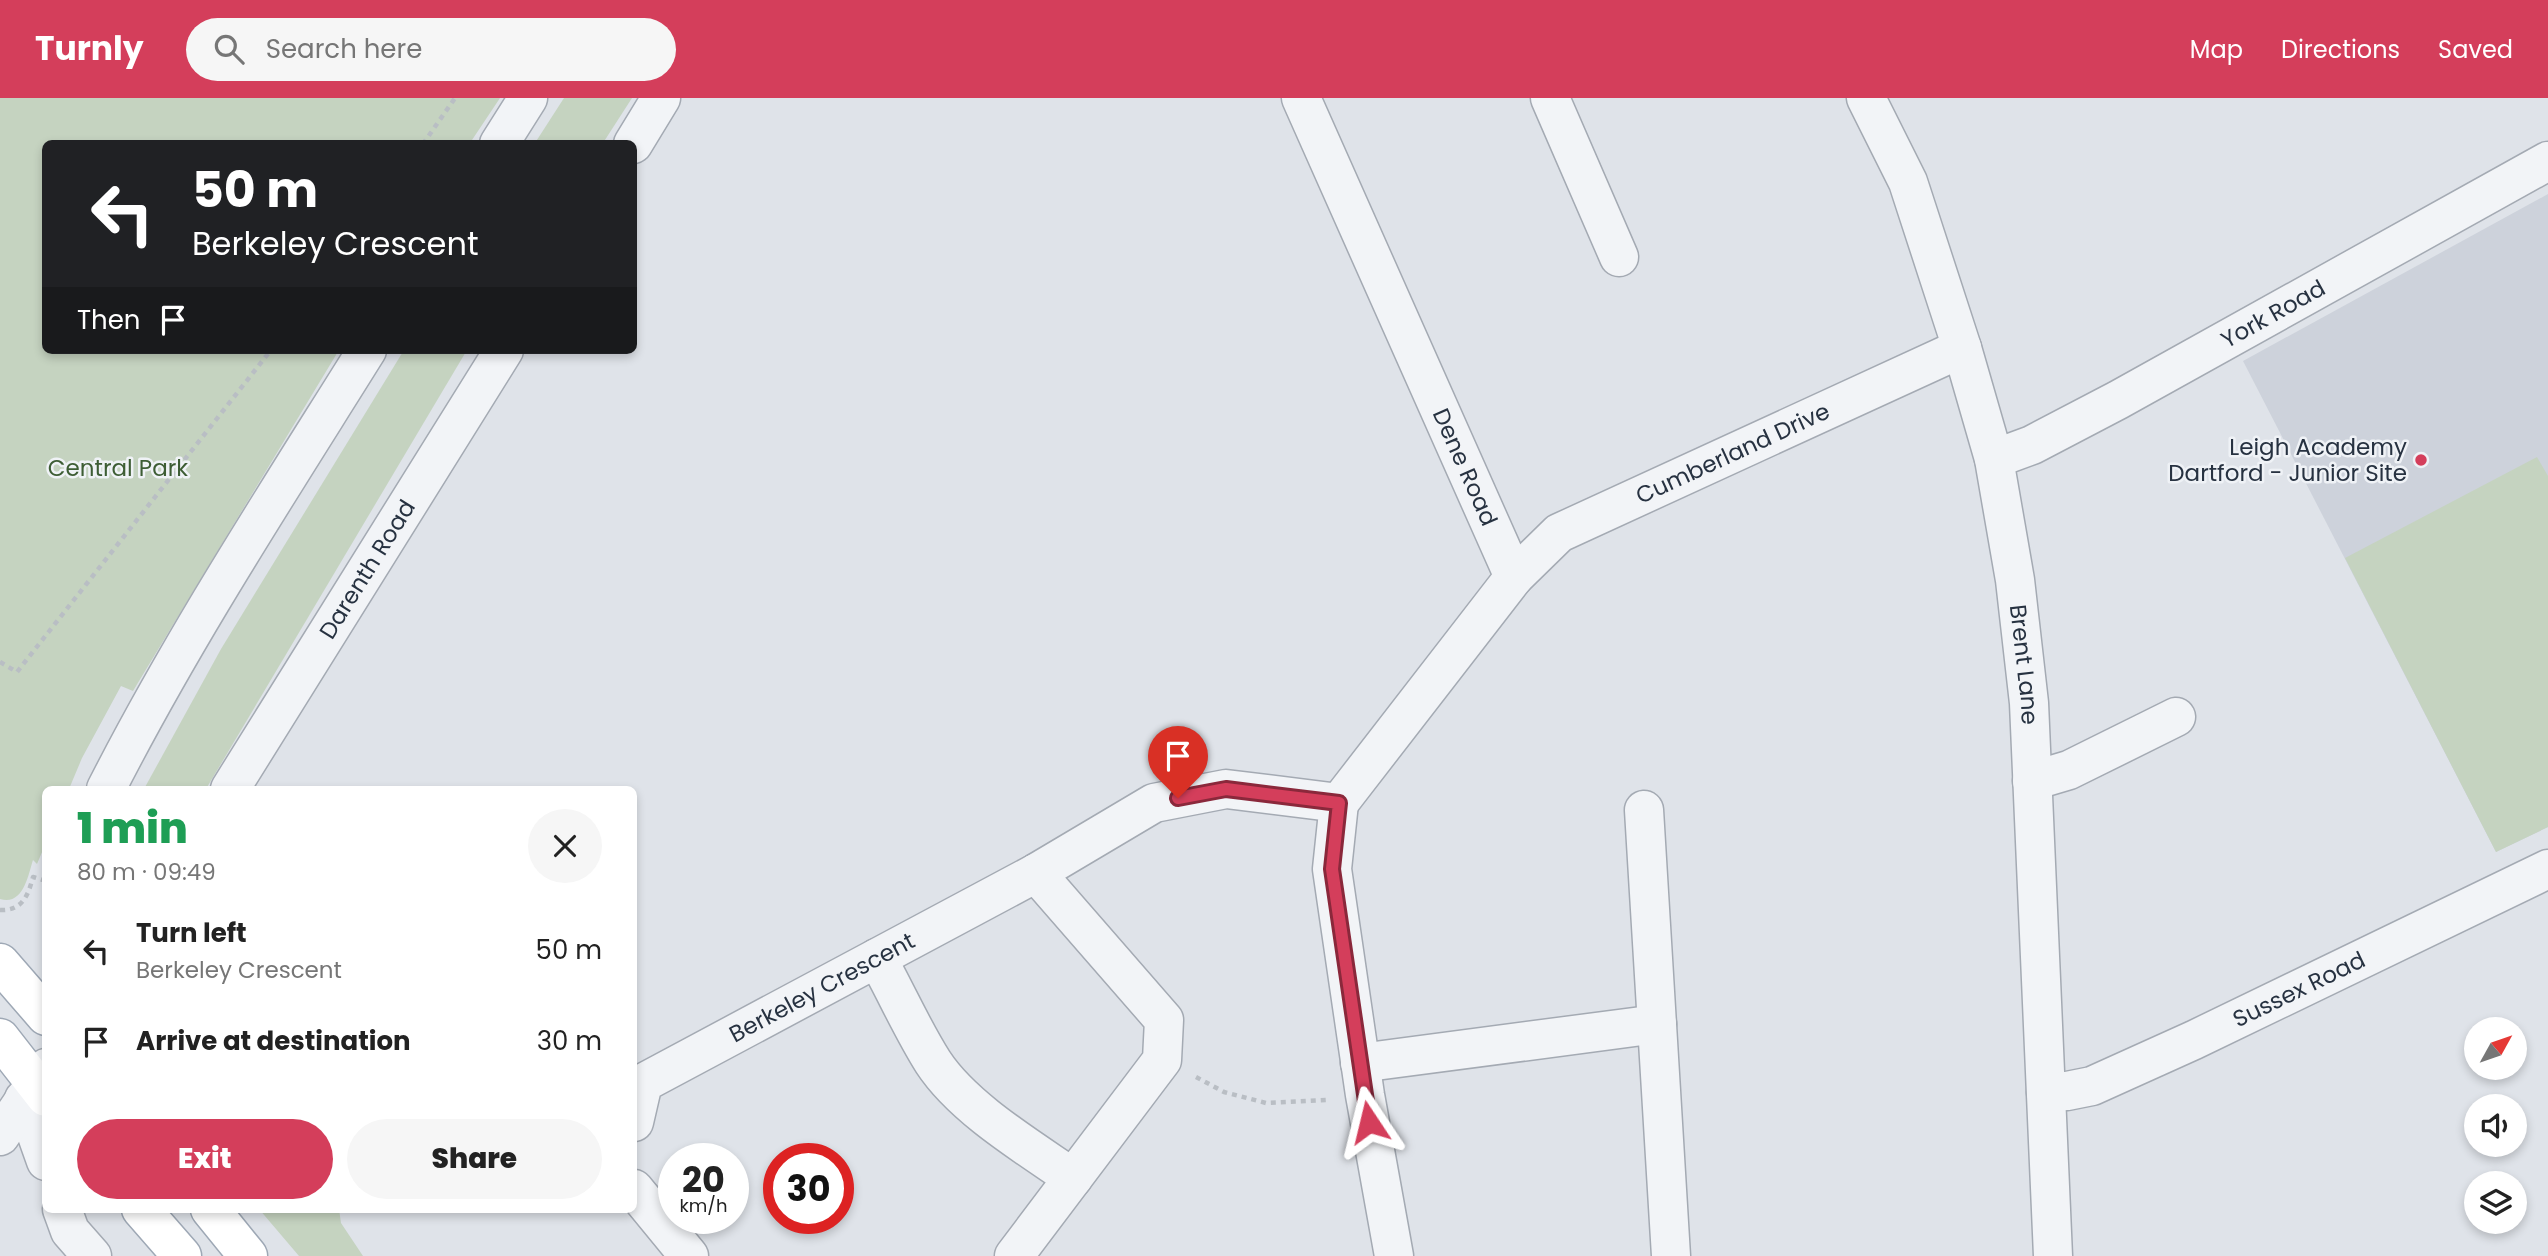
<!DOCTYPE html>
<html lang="en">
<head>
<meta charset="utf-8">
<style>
	body { margin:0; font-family:Poppins,sans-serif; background:#f6f6f6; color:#222; height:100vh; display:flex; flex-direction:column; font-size:26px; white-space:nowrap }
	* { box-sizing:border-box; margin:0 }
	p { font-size:23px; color:#767676 }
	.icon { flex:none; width:38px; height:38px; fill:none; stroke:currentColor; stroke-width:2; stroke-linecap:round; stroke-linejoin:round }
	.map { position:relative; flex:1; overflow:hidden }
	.sheet { position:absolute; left:42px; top:688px; width:595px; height:427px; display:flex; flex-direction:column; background:#fff; border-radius:10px; box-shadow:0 4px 10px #0003 }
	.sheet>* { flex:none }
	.hud { position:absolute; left:42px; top:42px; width:595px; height:214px; border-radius:10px; box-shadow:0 4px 10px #0003; background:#202124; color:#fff; overflow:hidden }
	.needle { width:46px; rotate:50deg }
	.buttons { position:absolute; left:2464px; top:919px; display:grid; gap:14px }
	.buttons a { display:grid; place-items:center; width:63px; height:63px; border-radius:50%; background:#fff; box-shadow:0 4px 10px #0003; font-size:35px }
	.speed { position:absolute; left:658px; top:1045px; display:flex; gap:14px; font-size:35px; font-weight:700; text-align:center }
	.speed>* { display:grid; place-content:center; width:91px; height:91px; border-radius:50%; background:#fff; box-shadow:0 4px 10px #0003; line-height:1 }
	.speed small { font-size:18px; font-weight:400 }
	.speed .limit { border:10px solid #d22; background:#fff; color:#111 }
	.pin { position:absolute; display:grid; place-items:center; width:60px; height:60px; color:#fff; margin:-72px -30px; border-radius:50% 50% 50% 0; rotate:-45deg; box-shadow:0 0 7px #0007 }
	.pin .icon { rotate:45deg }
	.me { position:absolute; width:77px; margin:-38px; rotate:350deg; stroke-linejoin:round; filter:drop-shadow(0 0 5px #0008) }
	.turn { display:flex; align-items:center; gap:24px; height:147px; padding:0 35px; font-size:32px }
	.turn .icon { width:91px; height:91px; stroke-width:2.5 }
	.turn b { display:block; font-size:49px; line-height:60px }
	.then { display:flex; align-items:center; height:66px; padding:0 35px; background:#0003; gap:14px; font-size:26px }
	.round { display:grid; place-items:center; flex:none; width:74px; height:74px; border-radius:37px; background:#f6f6f6 }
	.head { display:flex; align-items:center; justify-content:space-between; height:119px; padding:0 35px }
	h1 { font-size:42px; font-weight:800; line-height:52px; color:#1e9e55 }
	.cta { display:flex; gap:14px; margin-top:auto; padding:14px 35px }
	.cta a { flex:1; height:80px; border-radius:42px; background:#d43e5b; color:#fff; font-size:28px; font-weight:800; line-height:80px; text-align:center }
	.cta a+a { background:#f6f6f6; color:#222 }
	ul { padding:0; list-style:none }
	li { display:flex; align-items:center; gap:21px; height:91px; padding:0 35px }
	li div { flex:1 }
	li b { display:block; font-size:26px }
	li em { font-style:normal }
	header { display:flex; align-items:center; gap:42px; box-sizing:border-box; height:98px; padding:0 35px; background:#d43e5b; color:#fff }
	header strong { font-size:33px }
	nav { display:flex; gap:38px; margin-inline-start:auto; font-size:24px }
	.search { width:490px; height:63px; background:#f6f6f6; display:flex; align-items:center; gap:18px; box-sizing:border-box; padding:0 24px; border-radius:38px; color:#767676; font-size:26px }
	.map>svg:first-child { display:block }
	.built { fill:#cdd2db }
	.green { fill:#c5d3c0 }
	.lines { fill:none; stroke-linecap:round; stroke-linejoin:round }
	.minor-casing { stroke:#a4aab3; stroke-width:41 }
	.major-casing { stroke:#9ea8b5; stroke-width:41 }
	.path { stroke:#b9bec4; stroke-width:4.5; stroke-dasharray:5 5; stroke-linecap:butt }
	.minor { stroke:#f2f4f7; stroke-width:38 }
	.major { stroke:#fff; stroke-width:38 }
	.route-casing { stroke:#8a283b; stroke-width:18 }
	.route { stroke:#d43e5b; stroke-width:12 }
	.poi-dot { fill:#d43e5b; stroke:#eff2f6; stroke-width:2.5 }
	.labels { text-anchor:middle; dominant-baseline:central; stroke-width:5; stroke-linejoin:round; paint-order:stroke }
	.street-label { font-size:23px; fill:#273241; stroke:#eff2f6 }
	.poi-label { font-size:23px; fill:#273241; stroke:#eff2f6; text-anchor:end }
	.park-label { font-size:23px; fill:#3d5d34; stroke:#eff2f6 }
</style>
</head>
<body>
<header>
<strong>Turnly</strong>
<div class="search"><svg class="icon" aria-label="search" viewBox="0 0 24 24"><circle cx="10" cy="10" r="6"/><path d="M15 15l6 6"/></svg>Search here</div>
<nav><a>Map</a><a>Directions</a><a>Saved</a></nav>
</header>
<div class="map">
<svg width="2548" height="1158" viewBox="0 0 2548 1158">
	<rect width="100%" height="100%" fill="#dfe3e9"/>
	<path class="built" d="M 2548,96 L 2548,729 L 2496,754 L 2243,263 Z"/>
	<g class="green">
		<path d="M 0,0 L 500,0 L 470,45 L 46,46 L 46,252 L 339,252 L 133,593 L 121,588 L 82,660 L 69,691 L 46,691 L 45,747 L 37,766 L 33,762 C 28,778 23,808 0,801 Z"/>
		<path d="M 564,0 L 632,0 L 603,45 L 535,45 Z"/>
		<path d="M 404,252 L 467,252 L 206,691 L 144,691 L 221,551 Z"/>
		<path d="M 2537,359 L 2548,378 L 2548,729 L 2496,754 L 2345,460 Z"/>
		<path d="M 259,1111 L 339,1111 L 341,1125 L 363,1158 L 299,1158 Z"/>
	</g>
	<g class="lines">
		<defs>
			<g id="minor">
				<path id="s1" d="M 1301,0 L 1514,479 L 1339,705"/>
				<path d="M 1550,0 L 1619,159"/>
				<path id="s2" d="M 1866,0 L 1908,84 L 1962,250 L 1994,361 L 2015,482 L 2029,605 L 2053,1158"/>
				<path d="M 499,46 L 528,0"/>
				<path d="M 633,46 L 661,0"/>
				<path id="s3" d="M 1994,361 L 2032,347 L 2118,302 L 2548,63"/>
				<path id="s4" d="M 1514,479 L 1559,435 L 1962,250"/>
				<path d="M 2032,683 L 2069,672 L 2176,619"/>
				<path d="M 106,691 C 183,540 277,396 367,252"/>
				<path id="s5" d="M 230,691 L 504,252"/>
				<path d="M 1339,705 L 1332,771 L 1365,997 L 1394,1158"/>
				<path d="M 1644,712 L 1671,1158"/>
				<path d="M 877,860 C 896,894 912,931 933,964 C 963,1010 1028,1049 1073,1080"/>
				<path d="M 1360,965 L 1657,926"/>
				<path id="s6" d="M 2046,994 L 2067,993 L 2092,988 L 2194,942 L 2548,771"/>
				<path d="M 24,1001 L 46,1063"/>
				<path id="s7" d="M 634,1024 L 643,985 L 1036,775 L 1154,705 L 1226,691 L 1339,705"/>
				<path d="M 0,1038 L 46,970"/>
				<path d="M 634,1091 L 689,1158"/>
				<path d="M 62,1111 L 70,1133 L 92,1158"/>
				<path d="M 1014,1158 L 1162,962 L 1164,922 L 1036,775"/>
			</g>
			<g id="major">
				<path d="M 0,865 L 46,918"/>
				<path d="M 0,940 L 46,999"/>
				<path d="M 141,1111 L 182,1158"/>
				<path d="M 210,1111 L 248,1158"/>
			</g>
		</defs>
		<use href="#minor" class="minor-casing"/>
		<use href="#major" class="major-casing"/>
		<g class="path">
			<path d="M 423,46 L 455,0"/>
			<path d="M 0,564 L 17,574 L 271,252"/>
			<path d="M 0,812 C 22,813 28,798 33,779 L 46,783"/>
			<path d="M 1196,979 L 1224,994 L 1266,1005 L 1326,1002"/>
		</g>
		<use href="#minor" class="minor"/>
		<use href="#major" class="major"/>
	</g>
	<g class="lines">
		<defs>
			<path id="route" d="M 1178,700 L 1226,691 L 1339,705 L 1332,771 L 1369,1024"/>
		</defs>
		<use href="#route" class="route-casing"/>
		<use href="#route" class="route"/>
	</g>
	<circle class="poi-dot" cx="2421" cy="362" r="7"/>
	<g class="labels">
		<g class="street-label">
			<text stroke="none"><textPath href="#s3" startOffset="315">York Road</textPath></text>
			<text stroke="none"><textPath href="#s4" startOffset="254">Cumberland Drive</textPath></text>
			<text stroke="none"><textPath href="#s1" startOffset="404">Dene Road</textPath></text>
			<text stroke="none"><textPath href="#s5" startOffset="259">Darenth Road</textPath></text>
			<text stroke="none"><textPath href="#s2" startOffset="592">Brent Lane</textPath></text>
			<text stroke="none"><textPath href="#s7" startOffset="243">Berkeley Crescent</textPath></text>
			<text stroke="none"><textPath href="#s6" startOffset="275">Sussex Road</textPath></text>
		</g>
		<g class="poi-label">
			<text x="2407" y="349">Leigh Academy<tspan x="2407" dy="26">Dartford - Junior Site</tspan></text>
		</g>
		<g class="park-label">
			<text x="118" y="370">Central Park</text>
		</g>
	</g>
</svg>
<div class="buttons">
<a><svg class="needle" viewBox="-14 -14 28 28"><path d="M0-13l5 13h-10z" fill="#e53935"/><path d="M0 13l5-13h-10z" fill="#767676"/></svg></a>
<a><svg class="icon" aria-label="sound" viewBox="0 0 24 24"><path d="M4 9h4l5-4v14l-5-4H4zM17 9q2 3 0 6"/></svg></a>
<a><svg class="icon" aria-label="layers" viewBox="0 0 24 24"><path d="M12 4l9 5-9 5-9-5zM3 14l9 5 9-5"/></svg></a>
</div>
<div class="speed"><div>20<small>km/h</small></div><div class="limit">30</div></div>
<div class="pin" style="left:1178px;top:700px;background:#d93025"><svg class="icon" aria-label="arrive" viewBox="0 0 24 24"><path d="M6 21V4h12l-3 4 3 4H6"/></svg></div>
<svg class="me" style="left:1369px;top:1024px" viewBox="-20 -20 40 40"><path d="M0-17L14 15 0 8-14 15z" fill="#d43e5b" stroke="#fff" stroke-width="4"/></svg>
<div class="hud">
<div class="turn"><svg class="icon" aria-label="left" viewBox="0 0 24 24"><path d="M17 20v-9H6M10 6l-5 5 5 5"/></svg><div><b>50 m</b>Berkeley Crescent</div></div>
<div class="then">Then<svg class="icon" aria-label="arrive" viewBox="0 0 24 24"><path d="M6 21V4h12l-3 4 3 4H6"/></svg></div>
</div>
<section class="sheet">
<div class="head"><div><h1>1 min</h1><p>80 m · 09:49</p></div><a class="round"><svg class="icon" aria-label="close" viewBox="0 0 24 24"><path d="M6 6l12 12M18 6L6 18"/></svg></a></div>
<ul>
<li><svg class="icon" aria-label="left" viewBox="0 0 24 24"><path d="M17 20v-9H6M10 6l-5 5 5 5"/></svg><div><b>Turn left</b><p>Berkeley Crescent</p></div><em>50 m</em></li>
<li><svg class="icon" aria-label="arrive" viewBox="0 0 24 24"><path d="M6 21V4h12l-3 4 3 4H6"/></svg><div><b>Arrive at destination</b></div><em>30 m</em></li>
</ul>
<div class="cta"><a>Exit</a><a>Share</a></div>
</section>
</div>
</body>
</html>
